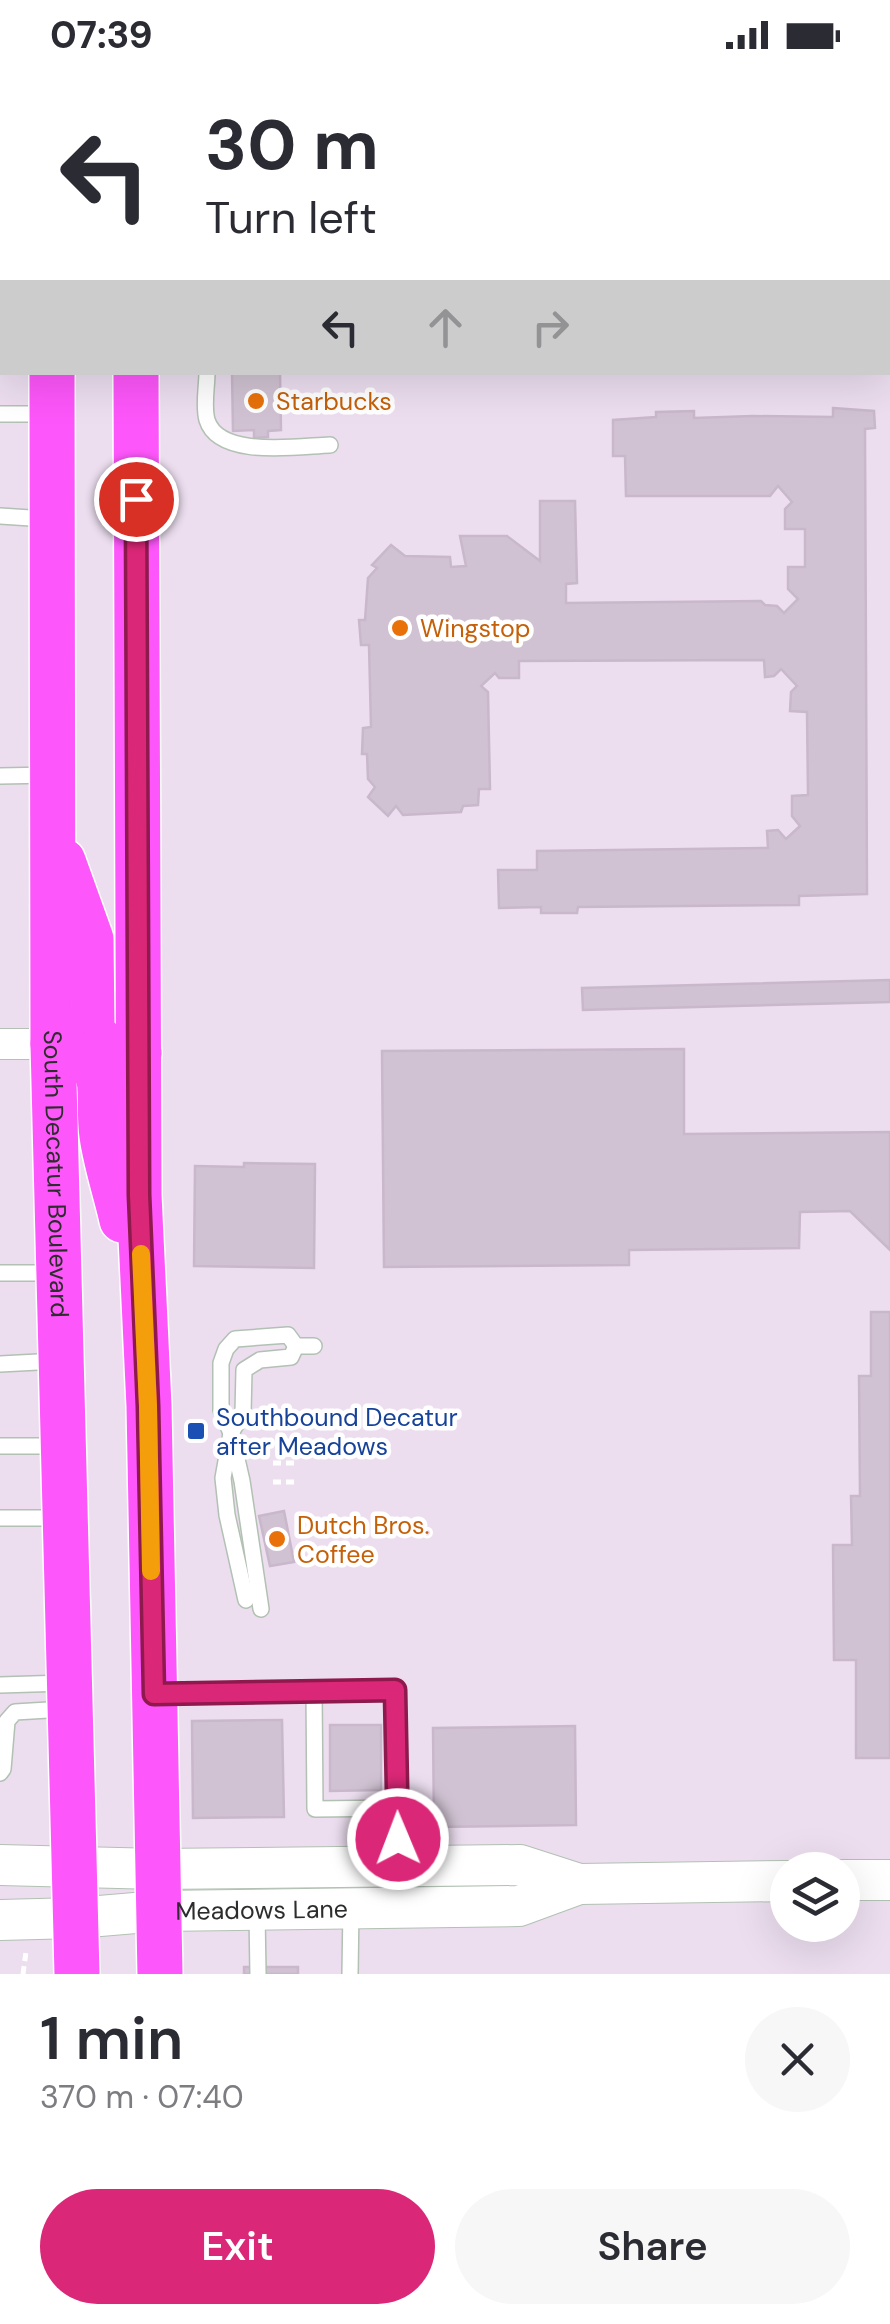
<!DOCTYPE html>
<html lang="en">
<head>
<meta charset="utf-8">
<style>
	body { margin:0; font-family:"DM Sans",sans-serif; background:#f7f7f7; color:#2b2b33; height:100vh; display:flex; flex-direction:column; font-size:38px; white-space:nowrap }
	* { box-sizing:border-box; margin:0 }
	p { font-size:32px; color:#7c7c81 }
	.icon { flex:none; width:55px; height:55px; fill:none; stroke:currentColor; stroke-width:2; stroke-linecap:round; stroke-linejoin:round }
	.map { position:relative; height:1904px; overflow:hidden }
	.side { display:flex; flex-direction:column; background:#fff; flex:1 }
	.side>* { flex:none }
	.top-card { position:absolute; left:0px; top:0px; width:890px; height:305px; box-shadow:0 10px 40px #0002; background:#fff; color:#2b2b33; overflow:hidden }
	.tools { position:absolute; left:770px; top:1782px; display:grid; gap:20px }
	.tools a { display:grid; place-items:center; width:90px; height:90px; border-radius:50%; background:#fff; box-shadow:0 10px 40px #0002; font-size:50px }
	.pin { position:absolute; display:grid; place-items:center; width:85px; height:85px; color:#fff; margin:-42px; border:5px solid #fff; border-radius:50%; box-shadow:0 2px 10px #0007 }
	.me { position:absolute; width:110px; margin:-55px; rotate:359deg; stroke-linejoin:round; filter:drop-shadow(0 0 8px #0008) }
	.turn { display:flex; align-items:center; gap:35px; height:210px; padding:0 40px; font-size:45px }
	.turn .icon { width:130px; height:130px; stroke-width:2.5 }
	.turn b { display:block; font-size:70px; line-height:85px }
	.lanes { display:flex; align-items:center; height:95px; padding:0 40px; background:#0003; justify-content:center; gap:50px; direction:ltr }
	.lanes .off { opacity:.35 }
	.round { display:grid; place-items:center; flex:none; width:105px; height:105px; border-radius:52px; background:#f7f7f7 }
	.overview { display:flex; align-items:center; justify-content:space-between; height:170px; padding:0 40px }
	h1 { font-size:60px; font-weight:600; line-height:75px }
	.button { display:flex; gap:20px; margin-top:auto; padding:20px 40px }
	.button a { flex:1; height:115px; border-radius:60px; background:#db2777; color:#fff; font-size:40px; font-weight:600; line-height:115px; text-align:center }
	.button a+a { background:#f7f7f7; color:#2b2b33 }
	.status { display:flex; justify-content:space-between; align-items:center; height:70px; padding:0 50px; background:#fff; direction:ltr }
	.status svg { height:28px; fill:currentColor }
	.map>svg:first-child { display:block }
	.building { fill:#d0c2d2; stroke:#c9b7cb; stroke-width:2.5 }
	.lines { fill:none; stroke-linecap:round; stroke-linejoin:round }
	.lane-casing { stroke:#b2c1b3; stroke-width:18 }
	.street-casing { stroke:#b2c1b3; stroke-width:32 }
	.secondary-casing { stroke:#b2c1b3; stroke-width:42 }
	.primary-casing { stroke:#fff; stroke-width:48 }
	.path { stroke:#fff; stroke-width:5; stroke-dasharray:8 5; stroke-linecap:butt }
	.lane { stroke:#fff; stroke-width:15 }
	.street { stroke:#fff; stroke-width:30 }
	.secondary { stroke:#fff; stroke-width:40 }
	.primary { stroke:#fd56fa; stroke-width:45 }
	.route-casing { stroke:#8e194d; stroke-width:25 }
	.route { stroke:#db2777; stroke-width:18 }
	.slow { stroke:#f59e0b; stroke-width:18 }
	.food-dot { fill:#e8710a; stroke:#fff; stroke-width:4 }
	.transit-dot { fill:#1a4fb4; stroke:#fff; stroke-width:4 }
	.labels { text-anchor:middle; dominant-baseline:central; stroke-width:9; stroke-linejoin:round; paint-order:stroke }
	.food-label { font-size:25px; fill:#c56008; stroke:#fff; text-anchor:start }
	.street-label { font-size:25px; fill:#2d2d2d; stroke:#fff }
	.transit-label { font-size:25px; fill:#164399; stroke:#fff; text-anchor:start }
</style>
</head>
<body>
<div class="status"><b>07:39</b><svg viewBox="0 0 49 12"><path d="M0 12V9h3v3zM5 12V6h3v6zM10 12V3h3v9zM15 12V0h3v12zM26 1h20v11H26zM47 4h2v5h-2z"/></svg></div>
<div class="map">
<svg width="890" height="1904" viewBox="0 0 890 1904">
	<rect width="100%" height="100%" fill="#ecdeef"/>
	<g class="building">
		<path d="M 232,302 L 280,302 L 281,360 L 268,361 L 268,367 L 254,368 L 254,360 L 233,361 Z"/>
		<path d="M 833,338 L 874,341 L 875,358 L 865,359 L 867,824 L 799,826 L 799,835 L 578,837 L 577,843 L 541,843 L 541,837 L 499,838 L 498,800 L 537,800 L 537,781 L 768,778 L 767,761 L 778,760 L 786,769 L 800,756 L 792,746 L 792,726 L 808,725 L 807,642 L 790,641 L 791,622 L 797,616 L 781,599 L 774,606 L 765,607 L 764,590 L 519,591 L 519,608 L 499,608 L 495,603 L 481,616 L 488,622 L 490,719 L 479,719 L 478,735 L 463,736 L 461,742 L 403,745 L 396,736 L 388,746 L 368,727 L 375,717 L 368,709 L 367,684 L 362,684 L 363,658 L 371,657 L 369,575 L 361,575 L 359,550 L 365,550 L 368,508 L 377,498 L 372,495 L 391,475 L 405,486 L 450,487 L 451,497 L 466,496 L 460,466 L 507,466 L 540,491 L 540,431 L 575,431 L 577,513 L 566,514 L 566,533 L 761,531 L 765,535 L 777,536 L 784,543 L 798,529 L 788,519 L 788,497 L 805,497 L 805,459 L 785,459 L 785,439 L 792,432 L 778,416 L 770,426 L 626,426 L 625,386 L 613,386 L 613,350 L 656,347 L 656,342 L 694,341 L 694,348 L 753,346 L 833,347 Z"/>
		<path d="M 890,910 L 890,932 L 583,940 L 582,918 Z"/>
		<path d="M 684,979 L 684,1064 L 890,1062 L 890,1180 L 850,1141 L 800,1142 L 799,1178 L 629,1180 L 629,1195 L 384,1197 L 382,981 Z"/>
		<path d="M 244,1093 L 315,1094 L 314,1198 L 194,1196 L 195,1096 L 244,1097 Z"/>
		<path d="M 871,1242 L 890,1242 L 890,1688 L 856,1688 L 856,1590 L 834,1590 L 833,1475 L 852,1475 L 851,1426 L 860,1426 L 859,1306 L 871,1306 Z"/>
		<path d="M 284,1441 L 294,1492 L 270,1496 L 259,1446 Z"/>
		<path d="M 282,1650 L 284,1747 L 193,1748 L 192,1651 Z"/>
		<path d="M 330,1655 L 381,1655 L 381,1720 L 330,1721 Z"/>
		<path d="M 575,1656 L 576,1755 L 434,1757 L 433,1658 Z"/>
		<rect x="244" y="1897" width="54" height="7"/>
	</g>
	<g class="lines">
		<defs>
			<g id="lane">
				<path d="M 280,0 L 282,2"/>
				<path d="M 413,0 L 413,2"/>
				<path d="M 519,0 L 519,2"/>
				<path d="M 207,302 C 207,317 203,336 207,350 C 219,389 299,376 330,375"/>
				<path d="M 0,344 L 48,344"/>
				<path d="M 0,446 L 46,449"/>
				<path d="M 0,706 L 51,705"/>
				<path d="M 0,1203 L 55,1203"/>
				<path d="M 0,1294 L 57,1291"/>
				<path d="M 0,1376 L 61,1376"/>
				<path d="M 0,1448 L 61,1448"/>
				<path d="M 246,1530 L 227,1445 L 223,1408 L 231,1363 L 243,1343 L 244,1300 L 260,1290 L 291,1287 L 296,1276"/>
				<path d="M 261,1539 L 242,1411 L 231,1363 L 221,1340 L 221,1293 L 226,1279 L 235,1269 L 288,1265 L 296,1276 L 314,1276"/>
				<path d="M 0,1615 L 65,1613"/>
				<path d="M 314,1621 L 315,1739 L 397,1738"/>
				<path d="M 160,1624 L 395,1620 L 398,1793"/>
				<path d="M 0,1703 L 3,1699 L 7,1651 L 15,1642 L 65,1639"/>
				<path d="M 257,1843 L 258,1904"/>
				<path d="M 350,1904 L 351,1838"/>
			</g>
			<path id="street" d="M 0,974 L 53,974"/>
			<g id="secondary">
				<path d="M 754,2 L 757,0"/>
				<path d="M 0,141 L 2,141"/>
				<path d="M 0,1795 L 158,1799 L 520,1795 L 579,1814 L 788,1811"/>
				<path d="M 842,1810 L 890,1810"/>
				<path id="s1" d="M 0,1850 L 76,1848 L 159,1841 L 519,1836 L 579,1814"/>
			</g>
			<g id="primary">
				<path d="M 46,0 L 47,2"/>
				<path d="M 130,0 L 130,2"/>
				<path id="s2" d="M 52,302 L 53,974 L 77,1904"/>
				<path d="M 136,302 L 139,1125 L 149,1336 L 160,1904"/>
				<path d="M 63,791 L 91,869 L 92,959 C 103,979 117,981 139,983"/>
				<path d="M 53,974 C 117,1000 95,1011 102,1066 C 106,1094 116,1123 122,1150"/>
			</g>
		</defs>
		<use href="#lane" class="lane-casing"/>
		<use href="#street" class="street-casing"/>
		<use href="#secondary" class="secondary-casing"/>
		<use href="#primary" class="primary-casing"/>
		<g class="path">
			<path d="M 682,2 L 686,0"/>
			<path d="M 831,2 L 835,0"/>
			<path d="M 0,94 L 2,93"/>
			<path d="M 0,198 L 2,200"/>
			<path d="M 273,1393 L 296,1393"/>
			<path d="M 273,1412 L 297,1412"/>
			<path d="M 23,1904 L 26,1882"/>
		</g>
		<use href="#lane" class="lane"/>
		<use href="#street" class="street"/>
		<use href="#secondary" class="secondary"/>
		<use href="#primary" class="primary"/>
	</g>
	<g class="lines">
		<defs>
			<path id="route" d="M 136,429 L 139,1125 L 148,1336 L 154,1624 L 395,1620 L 398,1769"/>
		</defs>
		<use href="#route" class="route-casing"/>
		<use href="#route" class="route"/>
		<path class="slow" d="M 141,1184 L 148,1336 L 151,1501"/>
	</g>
	<g class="food-dot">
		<circle cx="256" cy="331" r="10"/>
		<circle cx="400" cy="558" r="10"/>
		<circle cx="277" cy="1469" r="10"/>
	</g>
	<rect class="transit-dot" x="186" y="1351" width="20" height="20" rx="5"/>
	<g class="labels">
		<g class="food-label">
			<text x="276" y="331">Starbucks</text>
			<text x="420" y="558">Wingstop</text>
			<text x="297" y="1455">Dutch Bros.<tspan x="297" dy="29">Coffee</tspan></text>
		</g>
		<g class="street-label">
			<text stroke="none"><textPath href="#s2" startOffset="802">South Decatur Boulevard</textPath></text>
			<text stroke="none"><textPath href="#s1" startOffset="262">Meadows Lane</textPath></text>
		</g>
		<g class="transit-label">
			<text x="216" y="1347">Southbound Decatur<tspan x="216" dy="29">after Meadows</tspan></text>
		</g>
	</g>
</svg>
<div class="tools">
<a><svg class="icon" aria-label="layers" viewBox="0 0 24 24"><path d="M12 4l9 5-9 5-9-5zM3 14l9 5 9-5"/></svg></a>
</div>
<div class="pin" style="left:136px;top:429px;background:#d93025"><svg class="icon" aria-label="arrive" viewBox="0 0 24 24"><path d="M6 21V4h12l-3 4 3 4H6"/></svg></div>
<svg class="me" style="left:398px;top:1769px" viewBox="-20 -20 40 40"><circle r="17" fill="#db2777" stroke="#fff" stroke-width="3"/><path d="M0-11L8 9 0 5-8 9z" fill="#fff"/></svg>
<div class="top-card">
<div class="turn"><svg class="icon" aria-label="left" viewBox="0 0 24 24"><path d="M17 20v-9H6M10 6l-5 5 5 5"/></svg><div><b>30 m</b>Turn left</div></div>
<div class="lanes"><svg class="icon" aria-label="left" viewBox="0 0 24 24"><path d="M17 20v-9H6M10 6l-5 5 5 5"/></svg><svg class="icon off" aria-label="ahead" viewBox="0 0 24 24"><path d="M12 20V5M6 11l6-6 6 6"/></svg><svg class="icon off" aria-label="right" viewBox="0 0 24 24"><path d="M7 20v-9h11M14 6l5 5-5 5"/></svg></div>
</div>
</div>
<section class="side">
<div class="overview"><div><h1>1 min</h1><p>370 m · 07:40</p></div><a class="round"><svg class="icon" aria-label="close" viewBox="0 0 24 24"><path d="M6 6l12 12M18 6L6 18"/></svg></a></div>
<div class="button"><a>Exit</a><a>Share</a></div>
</section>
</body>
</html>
